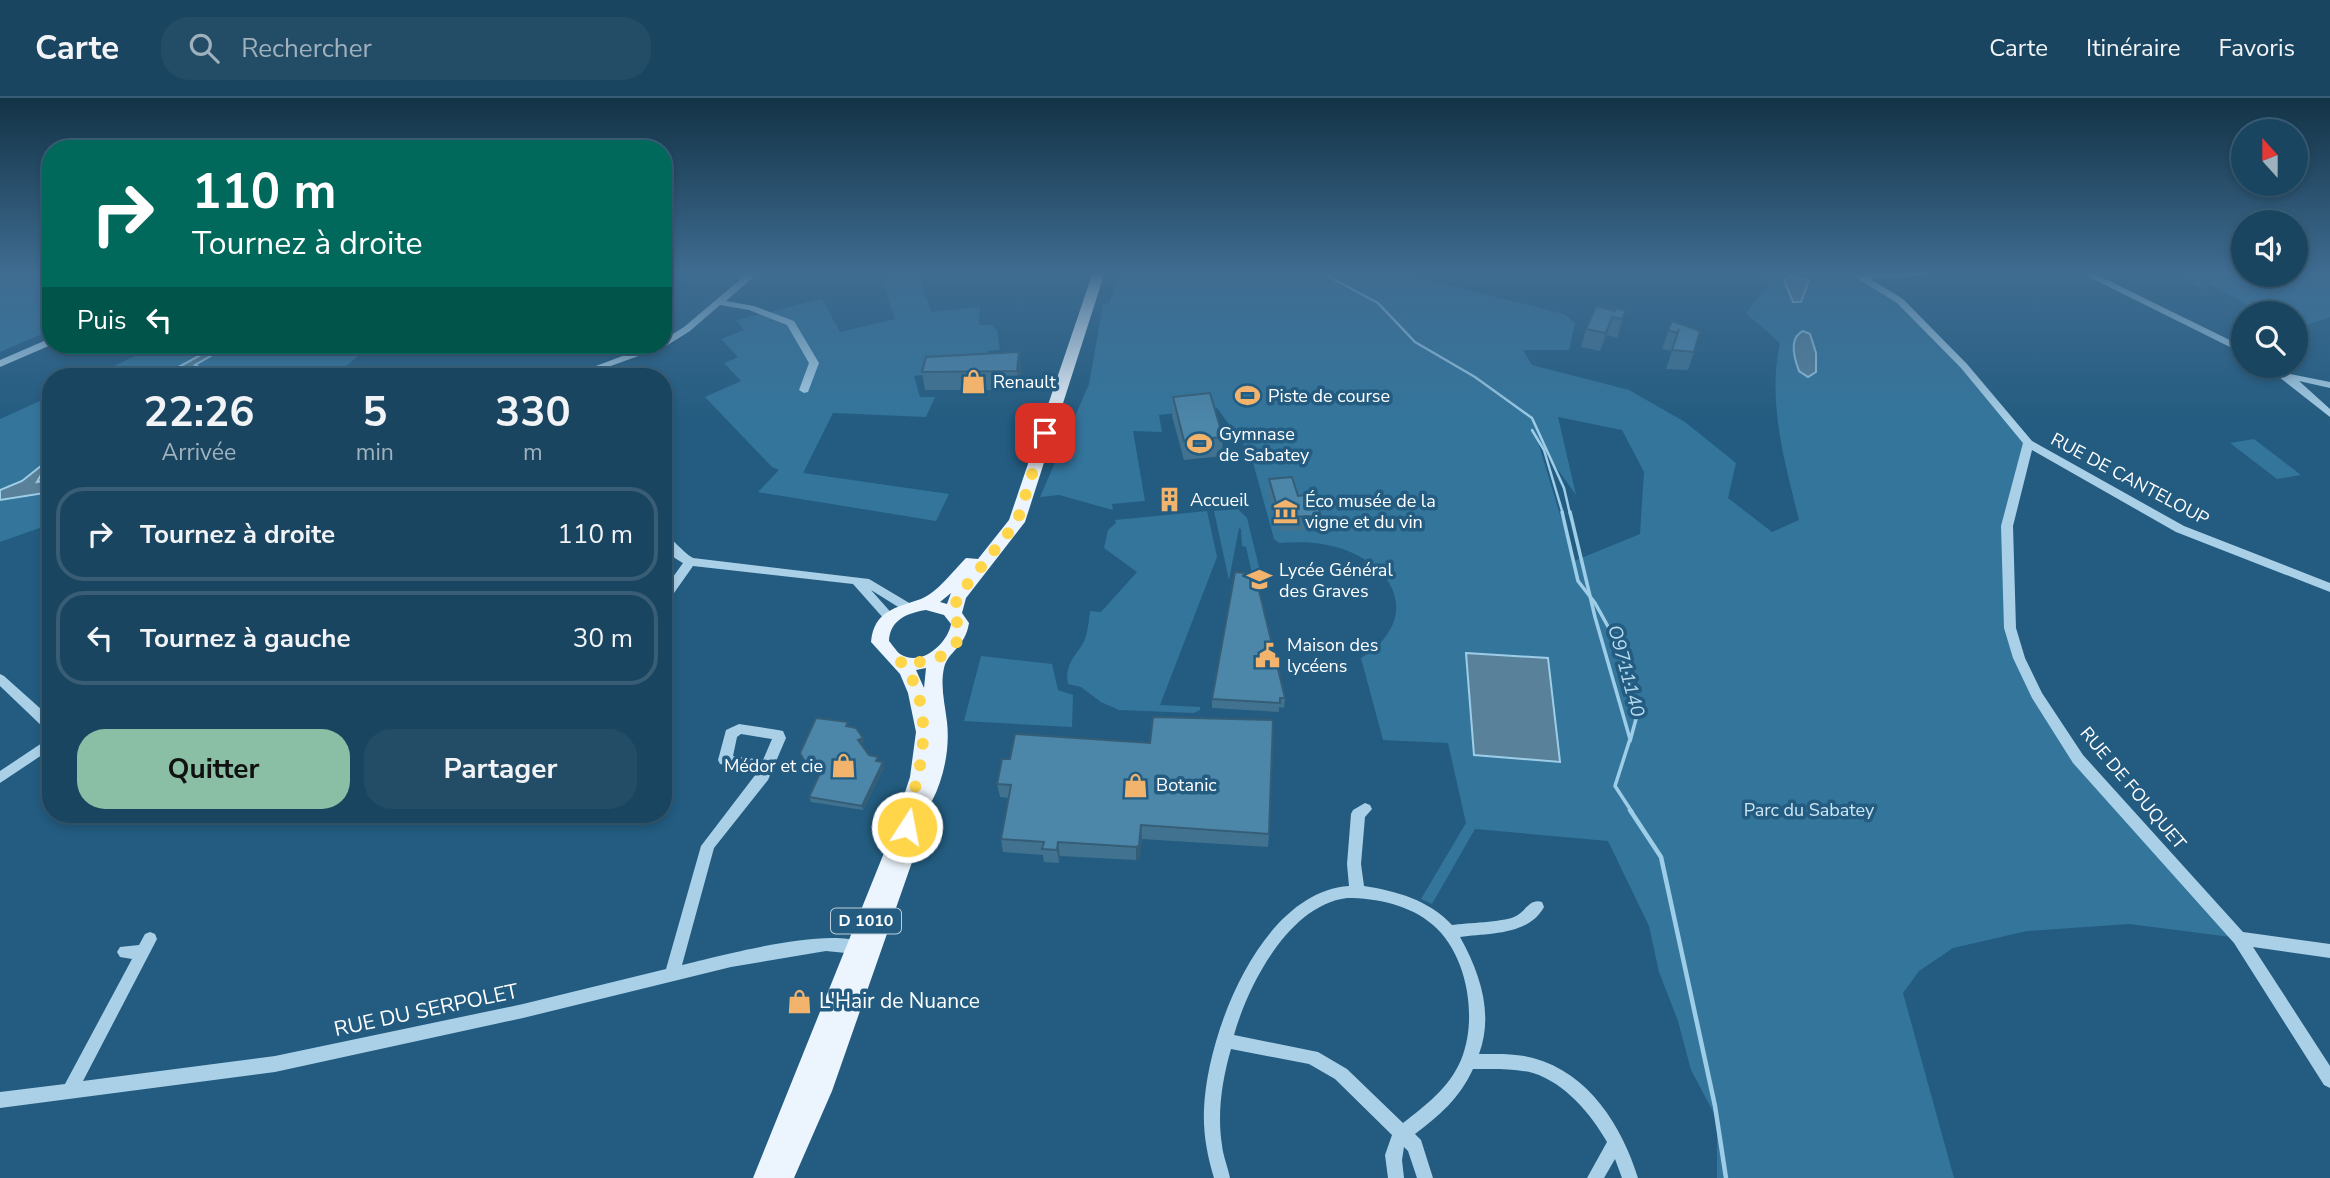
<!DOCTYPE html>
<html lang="fr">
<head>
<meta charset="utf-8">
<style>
	body { margin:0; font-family:"Nunito Sans",sans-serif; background:#234c66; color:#f1f3f6; height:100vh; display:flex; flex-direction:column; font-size:26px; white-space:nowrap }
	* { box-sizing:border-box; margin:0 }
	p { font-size:23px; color:#9fb1bd }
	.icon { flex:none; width:38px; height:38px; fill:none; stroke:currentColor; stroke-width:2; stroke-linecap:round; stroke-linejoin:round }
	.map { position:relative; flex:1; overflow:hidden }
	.panel { position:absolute; left:42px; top:270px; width:630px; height:455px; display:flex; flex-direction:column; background:#1a4560; border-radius:28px; box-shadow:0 4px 10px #0003,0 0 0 2px #385d75 }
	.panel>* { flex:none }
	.top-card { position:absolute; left:42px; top:42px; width:630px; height:214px; border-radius:28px; box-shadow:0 4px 10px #0003,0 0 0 2px #385d75; background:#00695c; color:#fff; overflow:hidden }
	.needle { width:46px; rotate:339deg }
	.buttons { position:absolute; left:2231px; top:21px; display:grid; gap:14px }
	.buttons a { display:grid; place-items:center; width:77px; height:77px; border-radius:50%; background:#1a4560; box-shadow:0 4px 10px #0003,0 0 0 2px #385d75; font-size:35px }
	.pin { position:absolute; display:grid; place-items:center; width:60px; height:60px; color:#fff; margin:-30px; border-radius:14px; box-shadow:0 4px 10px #0006 }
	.me { position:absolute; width:77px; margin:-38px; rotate:11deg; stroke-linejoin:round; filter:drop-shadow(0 0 5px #0008) }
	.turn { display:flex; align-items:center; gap:24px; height:147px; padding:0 35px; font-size:32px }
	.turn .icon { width:91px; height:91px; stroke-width:2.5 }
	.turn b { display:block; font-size:49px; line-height:60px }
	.then { display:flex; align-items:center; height:66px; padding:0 35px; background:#0003; gap:14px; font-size:26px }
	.eta { display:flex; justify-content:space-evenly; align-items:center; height:119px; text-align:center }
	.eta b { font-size:42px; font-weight:700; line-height:49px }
	.primary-button { display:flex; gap:14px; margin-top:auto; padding:14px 35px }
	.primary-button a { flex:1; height:80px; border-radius:28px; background:#8abfa5; color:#111; font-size:28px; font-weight:700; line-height:80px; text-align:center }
	.primary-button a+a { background:#234c66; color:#f1f3f6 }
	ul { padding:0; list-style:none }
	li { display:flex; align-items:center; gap:21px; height:94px; margin:0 14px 10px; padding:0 21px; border:4px solid #385d75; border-radius:28px }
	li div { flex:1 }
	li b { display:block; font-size:26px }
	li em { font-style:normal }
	header { display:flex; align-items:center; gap:42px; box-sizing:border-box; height:98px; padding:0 35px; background:#1a4560; border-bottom:2px solid #385d75 }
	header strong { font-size:33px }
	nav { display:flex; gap:38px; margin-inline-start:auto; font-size:24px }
	.search { width:490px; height:63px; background:#234c66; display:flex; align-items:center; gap:18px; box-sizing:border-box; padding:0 24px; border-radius:28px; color:#9fb1bd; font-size:26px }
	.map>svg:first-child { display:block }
	.green { fill:#34759c; fill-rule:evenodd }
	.water { fill:#59829a; stroke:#9ecde8; stroke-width:2 }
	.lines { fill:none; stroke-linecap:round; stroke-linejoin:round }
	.stream-far2 { stroke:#9ecde8; stroke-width:2.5 }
	.stream-far1 { stroke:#9ecde8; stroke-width:3.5 }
	.stream { stroke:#9ecde8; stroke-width:4.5 }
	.minor { fill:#aad0e7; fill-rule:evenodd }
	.major { fill:#ecf5fd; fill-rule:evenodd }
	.wall { fill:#417391 }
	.shaded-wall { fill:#355e76 }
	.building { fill:#4c86a9; stroke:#355e76; stroke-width:2 }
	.route { stroke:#ffd54a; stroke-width:12; stroke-dasharray:0 21.6 }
	.labels { text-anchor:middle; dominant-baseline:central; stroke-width:7; stroke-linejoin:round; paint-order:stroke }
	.shield { fill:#235c80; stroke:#bdced9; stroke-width:2 }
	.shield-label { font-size:16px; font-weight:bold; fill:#fff }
	.poi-label { font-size:18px; fill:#fff; stroke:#235c80; text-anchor:start }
	.street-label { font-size:18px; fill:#fff; stroke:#235c80 }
	.park-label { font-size:18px; fill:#cde6f5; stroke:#235c80 }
	.water-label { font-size:19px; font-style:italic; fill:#b5d9ee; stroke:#235c80 }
	.near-poi-label { font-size:21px; fill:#fff; stroke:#235c80; text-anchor:start }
	.near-street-label { font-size:21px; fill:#fff; stroke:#235c80 }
</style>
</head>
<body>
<header>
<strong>Carte</strong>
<div class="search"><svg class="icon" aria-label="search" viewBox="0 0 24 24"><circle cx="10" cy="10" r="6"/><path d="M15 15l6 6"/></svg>Rechercher</div>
<nav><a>Carte</a><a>Itinéraire</a><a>Favoris</a></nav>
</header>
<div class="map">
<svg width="2330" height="1080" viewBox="0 0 2330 1080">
	<rect width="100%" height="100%" fill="#235c80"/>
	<g class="green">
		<path d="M 0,174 L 51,174 L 51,232 L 0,254 Z"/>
		<path d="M 880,174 L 918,174 L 931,214 L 980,209 L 979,227 L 991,227 L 997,232 L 1000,252 L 988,253 L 987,269 L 914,278 L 920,299 L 935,299 L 926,319 L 833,315 L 803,375 L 949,396 L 936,423 L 758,394 L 779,372 L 772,369 L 705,299 L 741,283 L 724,265 L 738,259 L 721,241 L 744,232 L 736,222 L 822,201 L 840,234 L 895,221 Z"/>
		<path d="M 1118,174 L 1394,174 L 1564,216 L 1575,225 L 1569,252 L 1523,252 L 1532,267 L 1629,292 L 1685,324 L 1736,365 L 1728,400 L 1772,434 L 1799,422 C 1785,365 1767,304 1780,245 L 1746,215 L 1769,186 L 1753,174 L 1852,174 C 1915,200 1984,292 2028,345 L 2007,428 L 2008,484 L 2019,560 L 2078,661 L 2239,840 L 2129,826 L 2027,833 L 1953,850 L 1919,873 L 1903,895 L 1954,1080 L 1717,1080 L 1717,1021 L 1691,972 L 1678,923 L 1659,874 L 1649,828 L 1608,743 L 1475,731 L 1432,806 L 1421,801 L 1466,725 L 1448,645 L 1383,642 L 1361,560 C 1415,527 1404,476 1348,453 C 1326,444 1303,443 1279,445 L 1274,441 L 1251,357 L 1217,310 L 1159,317 L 1162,334 L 1133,333 L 1145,403 L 1112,406 L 1113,412 L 1059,397 L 1040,399 L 1089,286 L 1103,206 L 1110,205 ZM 1558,319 L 1622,332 L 1644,374 L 1640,436 L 1574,463 L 1538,344 L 1576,397 Z"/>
		<path d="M 2165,174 L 2243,174 L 2244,177 L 2330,174 L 2330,219 L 2296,231 L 2296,215 L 2263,215 L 2210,187 L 2202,191 Z"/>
		<path d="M 158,247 L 370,247 L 349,266 L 326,278 L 93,278 Z"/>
		<path d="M 51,298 L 51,426 L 0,444 L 0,321 Z"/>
		<path d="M 2254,341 L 2301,377 L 2277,381 L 2230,345 Z"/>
		<path d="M 1238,411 L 1247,420 L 1262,481 L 1259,484 L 1254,485 L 1246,449 L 1242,448 L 1241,431 L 1239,430 L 1229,482 L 1214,413 Z"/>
		<path d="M 1207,413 L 1217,459 L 1160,607 L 1200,609 L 1200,612 L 1194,615 L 1119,612 L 1101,604 L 1081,589 L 1068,586 C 1064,564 1078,557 1085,541 C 1088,533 1089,521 1090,513 L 1101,514 L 1137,474 L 1104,450 L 1108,432 L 1116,425 L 1115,422 Z"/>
		<path d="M 981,558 L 1052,566 L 1058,592 L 1073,597 L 1072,629 L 964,623 Z"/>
	</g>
	<g class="water">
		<path d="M 1791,177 L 1809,182 L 1801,204 L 1793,204 L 1784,182 Z"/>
		<path d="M 1803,233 L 1810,236 L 1816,255 L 1816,274 L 1808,279 L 1799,273 C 1794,260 1788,240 1803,233 Z"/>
		<path d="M 219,247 L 230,247 L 195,267 L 217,278 L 184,278 L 180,275 L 162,278 Z"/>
		<path d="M 51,360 L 51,370 L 42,375 L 37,384 L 51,381 L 51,394 L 0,402 L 0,392 L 22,383 Z"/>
		<path d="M 1466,555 L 1548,560 L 1560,664 L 1474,657 Z"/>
	</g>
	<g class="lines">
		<g class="stream-far2">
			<path d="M 1320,174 L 1378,205 L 1415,244 L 1475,279 L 1532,320 L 1564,390 L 1570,416"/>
			<path d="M 1532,332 L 1544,352 L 1563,416"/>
		</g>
		<g class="stream-far1">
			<path d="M 1562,414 L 1578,483 L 1595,505 L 1621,552 L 1636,621 L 1630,643"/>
			<path d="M 1570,414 L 1595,519 L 1630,641 L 1615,688 L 1632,714"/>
		</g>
		<path class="stream" d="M 1630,712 L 1661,759 L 1715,1008 L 1726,1080"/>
		<g class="minor">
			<path d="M 749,174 L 759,174 L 726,203 L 754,208 L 794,223 L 819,265 L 808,294 L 804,295 L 799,292 L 809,265 L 787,227 L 749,212 L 720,207 L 690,233 L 666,248 L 583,278 L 569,278 L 652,247 L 663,247 L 663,242 L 684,229 Z"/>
			<path d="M 1847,174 L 1861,176 L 1942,174 L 1938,177 L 1869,180 L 1903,201 L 1967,266 L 2032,343 L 2184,428 L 2330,485 L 2330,494 L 2176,434 L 2032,352 L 2013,428 L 2016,530 L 2025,560 L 2042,595 L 2083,657 L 2243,834 L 2330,846 L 2330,860 L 2253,849 L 2330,968 L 2330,990 L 2324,987 L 2234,845 L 2073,665 L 2032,600 L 2013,560 L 2004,530 L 2001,428 L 2023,345 L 1961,270 L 1897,205 Z"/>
			<path d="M 2079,174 L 2091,174 L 2244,249 L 2244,256 Z"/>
			<path d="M 51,240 L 51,247 L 0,269 L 0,262 Z"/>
			<path d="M 2265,268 L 2277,268 L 2290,276 L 2330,284 L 2330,290 L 2299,283 L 2330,311 L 2330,319 Z"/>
			<path d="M 663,435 C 674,441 681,453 693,460 L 869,481 L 911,506 L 913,509 L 907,513 L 903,512 L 871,492 L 895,519 L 889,523 L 885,522 L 853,486 L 693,468 L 667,505 L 663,506 L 663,493 L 683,465 C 669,457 663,451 663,435 Z"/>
			<path d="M 0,576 L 4,578 L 51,620 L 51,633 L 46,632 L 0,588 Z"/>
			<path d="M 739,626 L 778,632 L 783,633 L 786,640 L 768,682 L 714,750 L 682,867 C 723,857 824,830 861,844 L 863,849 L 861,854 L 856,856 L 826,853 L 731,869 L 523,920 L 275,974 L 0,1010 L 0,994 L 65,986 L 132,861 L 120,859 L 117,854 L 120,849 L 139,847 L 145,836 L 150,834 L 155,836 L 157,841 L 83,983 L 275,958 L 523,906 L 666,871 L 701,748 L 759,672 L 725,667 L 720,666 L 718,662 L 726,632 ZM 741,636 L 772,641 L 763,662 L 733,658 L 737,639 Z"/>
			<path d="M 51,639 L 51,651 L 0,685 L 0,673 Z"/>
			<path d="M 1365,705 L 1370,707 L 1372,711 L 1365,719 L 1361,766 L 1364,788 C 1396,793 1429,802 1452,827 C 1467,825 1502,824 1514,819 C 1525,815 1529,800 1542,804 L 1544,809 C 1528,838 1489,835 1460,839 C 1480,875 1494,916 1479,956 C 1497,956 1515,955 1533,960 C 1589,975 1622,1028 1638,1080 L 1622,1080 L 1615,1061 L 1604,1080 L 1587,1080 L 1607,1044 C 1591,1016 1565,985 1533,975 C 1514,970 1493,971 1473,971 C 1459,1001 1440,1017 1415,1036 L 1421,1042 L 1433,1080 L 1417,1080 L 1408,1053 L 1404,1049 L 1402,1062 L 1404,1080 L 1388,1080 L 1385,1057 L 1392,1037 L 1335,981 L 1309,966 L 1231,951 C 1222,982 1217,1016 1222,1047 C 1223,1058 1228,1069 1230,1080 L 1214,1080 C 1207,1057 1203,1035 1204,1011 C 1207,935 1261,794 1349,788 L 1347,766 L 1351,716 L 1353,712 ZM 1347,800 C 1377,800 1410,807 1433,827 C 1468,857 1478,921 1461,962 C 1449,990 1426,1007 1403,1025 L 1347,971 L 1318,954 L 1234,937 C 1248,887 1289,807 1347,800 Z"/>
		</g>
		<path class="major" d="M 1093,174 L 1105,174 L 1025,424 L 966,500 L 962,515 L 969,525 C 965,550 948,553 944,570 C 940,588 945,606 947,624 C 950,650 944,680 932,703 L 922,704 L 917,720 L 925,727 L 832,993 L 794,1080 L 753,1080 L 890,740 L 910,679 L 916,634 L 908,595 L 900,576 L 871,544 C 874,512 896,510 921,501 C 938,494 953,473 966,460 L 978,461 L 1009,422 ZM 951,495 L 947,506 L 940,504 ZM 926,512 L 944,517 L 951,526 C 948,545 921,570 900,556 C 896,553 892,546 889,543 C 890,522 907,515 926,512 ZM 926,570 L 924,590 L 916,572 Z"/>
	</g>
	<g class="wall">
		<path d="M 1615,213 L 1626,213 L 1617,240 L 1607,237 L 1600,253 L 1581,249 L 1586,231 Z"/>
		<path d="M 1672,223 L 1694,254 L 1688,272 L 1666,271 L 1673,250 L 1671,253 L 1662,251 Z"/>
		<path d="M 1019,254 L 1021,273 L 1019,292 L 925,292 L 922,274 Z"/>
		<path d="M 1173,299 L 1223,339 L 1222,358 L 1184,362 L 1172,318 Z"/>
		<path d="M 1269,381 L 1298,398 L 1321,418 L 1319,432 L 1278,433 L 1268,395 Z"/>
		<path d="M 1285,600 L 1284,610 L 1279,609 L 1279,614 L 1212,610 L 1212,601 Z"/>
		<path d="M 849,629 L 864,644 L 861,646 L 869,657 L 879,664 L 884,669 L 863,712 L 811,704 L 809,699 L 821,674 L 807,668 L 800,655 Z"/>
		<path d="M 1002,661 L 1269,736 L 1268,749 L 1142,741 L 1139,761 L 1136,762 L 1060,758 L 1059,765 L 1044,764 L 1043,757 L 1003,754 L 1001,741 L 1008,700 L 1000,699 L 997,686 Z"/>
	</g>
	<g class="shaded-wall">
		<path d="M 1626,213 L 1621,231 L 1617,240 L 1622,221 Z"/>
		<path d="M 1612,219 L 1607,237 L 1600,253 L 1606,235 Z"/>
		<path d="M 1019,254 L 1021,273 L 1019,292 L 1017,273 Z"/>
		<path d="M 863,640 L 864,644 L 860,647 L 858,642 Z"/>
		<path d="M 883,664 L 884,669 L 863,712 L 862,708 Z"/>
		<path d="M 1141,727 L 1142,741 L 1139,761 L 1136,762 L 1136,749 Z"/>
		<path d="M 1058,744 L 1060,758 L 1059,765 L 1057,752 Z"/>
	</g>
	<g class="building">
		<path d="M 1596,208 L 1615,213 L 1616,210 L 1626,213 L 1622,221 L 1612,219 L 1606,235 L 1586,231 Z"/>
		<path d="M 1672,223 L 1700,233 L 1694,254 L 1672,252 L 1679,231 L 1677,235 L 1668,232 Z"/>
		<path d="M 1019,254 L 1017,273 L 922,274 L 926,259 Z"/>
		<path d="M 1210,295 L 1223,339 L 1184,343 L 1173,299 Z"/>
		<path d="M 1292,379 L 1298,398 L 1314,396 L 1321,418 L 1280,419 L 1269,381 Z"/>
		<path d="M 1235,474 L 1255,476 L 1285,600 L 1280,600 L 1280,605 L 1212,601 Z"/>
		<path d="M 1153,619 L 1273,622 L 1269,736 L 1141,727 L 1139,748 L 1136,749 L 1058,744 L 1057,752 L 1042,751 L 1044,744 L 1001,741 L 1011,687 L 997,686 L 1002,661 L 1010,661 L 1015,636 L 1150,645 Z"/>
		<path d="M 816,620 L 848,624 L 846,628 L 856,630 L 863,640 L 858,642 L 869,657 L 878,659 L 876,663 L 883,664 L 862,708 L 809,699 L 822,671 L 805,664 L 800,655 Z"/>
	</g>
	<linearGradient id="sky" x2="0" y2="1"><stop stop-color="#133346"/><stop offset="0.54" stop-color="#3f6c91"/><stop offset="1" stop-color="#3f6c91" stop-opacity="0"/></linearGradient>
	<rect width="2330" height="325" fill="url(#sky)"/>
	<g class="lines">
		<path class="route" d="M 907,729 L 904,722 C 923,676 937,605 900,563 C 925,567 953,561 961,534 L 953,515 L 958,498 L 1017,424 L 1045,335"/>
	</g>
	<defs>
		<symbol id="shop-bare" viewBox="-9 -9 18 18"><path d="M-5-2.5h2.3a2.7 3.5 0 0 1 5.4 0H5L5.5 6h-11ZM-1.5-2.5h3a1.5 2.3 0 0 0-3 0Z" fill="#f2b46d" stroke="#235c80" stroke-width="2.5" paint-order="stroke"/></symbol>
		<symbol id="stadium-bare" viewBox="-9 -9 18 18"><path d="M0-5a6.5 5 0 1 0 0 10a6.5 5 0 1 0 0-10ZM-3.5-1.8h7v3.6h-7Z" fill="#f2b46d" stroke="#235c80" stroke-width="2.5" paint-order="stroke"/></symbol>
		<symbol id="building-bare" viewBox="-9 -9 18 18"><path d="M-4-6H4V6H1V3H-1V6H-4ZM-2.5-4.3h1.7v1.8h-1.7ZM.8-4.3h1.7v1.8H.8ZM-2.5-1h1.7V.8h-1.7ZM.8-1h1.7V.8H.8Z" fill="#f2b46d" stroke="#235c80" stroke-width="2.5" paint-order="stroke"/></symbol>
		<symbol id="museum-bare" viewBox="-9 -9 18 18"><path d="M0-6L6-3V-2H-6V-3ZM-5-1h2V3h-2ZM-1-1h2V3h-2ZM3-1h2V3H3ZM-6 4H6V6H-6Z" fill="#f2b46d" stroke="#235c80" stroke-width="2.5" paint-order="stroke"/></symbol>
		<symbol id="school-bare" viewBox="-9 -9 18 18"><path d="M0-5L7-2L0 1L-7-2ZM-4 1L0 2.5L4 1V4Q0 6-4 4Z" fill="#f2b46d" stroke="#235c80" stroke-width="2.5" paint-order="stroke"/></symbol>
		<symbol id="civic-bare" viewBox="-9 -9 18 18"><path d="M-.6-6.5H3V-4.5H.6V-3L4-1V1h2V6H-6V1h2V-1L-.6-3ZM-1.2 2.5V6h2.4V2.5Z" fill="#f2b46d" stroke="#235c80" stroke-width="2.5" paint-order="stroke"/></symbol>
	</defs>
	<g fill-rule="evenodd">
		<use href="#shop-bare" x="956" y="266" width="35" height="35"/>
		<use href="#stadium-bare" x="1230" y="280" width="35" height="35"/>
		<use href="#stadium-bare" x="1182" y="328" width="35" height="35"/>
		<use href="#building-bare" x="1152" y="384" width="35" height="35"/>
		<use href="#museum-bare" x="1268" y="396" width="35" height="35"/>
		<use href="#school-bare" x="1242" y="464" width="35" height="35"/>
		<use href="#civic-bare" x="1250" y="540" width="35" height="35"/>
		<use href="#shop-bare" x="826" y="650" width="35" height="35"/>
		<use href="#shop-bare" x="1118" y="670" width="35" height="35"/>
		<use href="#shop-bare" x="782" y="886" width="35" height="35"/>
	</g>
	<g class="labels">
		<rect class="shield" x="831" y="810.5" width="70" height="25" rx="5"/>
		<g class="shield-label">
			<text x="866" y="823">D 1010</text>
		</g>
		<g class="poi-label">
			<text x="993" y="284">Renault</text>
			<text x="1268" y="298">Piste de course</text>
			<text x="1219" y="336">Gymnase<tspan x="1219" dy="21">de Sabatey</tspan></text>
			<text x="1190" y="402">Accueil</text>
			<text x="1305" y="403">Éco musée de la<tspan x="1305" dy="21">vigne et du vin</tspan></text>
			<text x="1279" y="472">Lycée Général<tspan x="1279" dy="21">des Graves</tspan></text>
			<text x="1287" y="547">Maison des<tspan x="1287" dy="21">lycéens</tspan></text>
			<text x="823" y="668" text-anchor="end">Médor et cie</text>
			<text x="1156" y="687">Botanic</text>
		</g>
		<g class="street-label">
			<text transform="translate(2130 381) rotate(28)">RUE DE CANTELOUP</text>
			<text transform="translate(2133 690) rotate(50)">RUE DE FOUQUET</text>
		</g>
		<g class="park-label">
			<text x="1809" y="712">Parc du Sabatey</text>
		</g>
		<g class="water-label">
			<text transform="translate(1626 573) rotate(75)">O9711140</text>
		</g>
		<g class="near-poi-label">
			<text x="819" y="903">L'Hair de Nuance</text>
		</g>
		<g class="near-street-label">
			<text transform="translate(426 912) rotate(-12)">RUE DU SERPOLET</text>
		</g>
	</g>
</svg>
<div class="buttons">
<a><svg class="needle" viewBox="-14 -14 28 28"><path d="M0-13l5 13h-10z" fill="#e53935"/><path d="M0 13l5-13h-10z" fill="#9fb1bd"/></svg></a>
<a><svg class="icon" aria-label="sound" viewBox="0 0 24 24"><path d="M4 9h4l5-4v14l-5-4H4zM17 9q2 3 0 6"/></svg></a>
<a><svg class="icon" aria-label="search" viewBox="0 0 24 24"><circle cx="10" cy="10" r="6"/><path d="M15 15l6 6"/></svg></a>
</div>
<div class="pin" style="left:1045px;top:335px;background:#d93025"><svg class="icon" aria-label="arrive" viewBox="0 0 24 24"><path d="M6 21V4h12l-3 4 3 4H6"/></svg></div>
<svg class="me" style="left:907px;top:729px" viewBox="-20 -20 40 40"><circle r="17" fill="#ffd54a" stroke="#fff" stroke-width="3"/><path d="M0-11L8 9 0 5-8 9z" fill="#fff"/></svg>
<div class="top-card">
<div class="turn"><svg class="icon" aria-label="right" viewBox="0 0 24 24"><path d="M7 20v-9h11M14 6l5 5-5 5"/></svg><div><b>110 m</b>Tournez à droite</div></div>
<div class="then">Puis<svg class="icon" aria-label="left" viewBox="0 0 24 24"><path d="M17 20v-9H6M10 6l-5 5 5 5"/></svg></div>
</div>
<section class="panel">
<div class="eta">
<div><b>22:26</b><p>Arrivée</p></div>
<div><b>5</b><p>min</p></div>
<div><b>330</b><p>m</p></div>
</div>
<ul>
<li><svg class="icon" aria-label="right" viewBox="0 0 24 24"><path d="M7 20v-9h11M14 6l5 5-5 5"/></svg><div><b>Tournez à droite</b></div><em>110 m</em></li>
<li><svg class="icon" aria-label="left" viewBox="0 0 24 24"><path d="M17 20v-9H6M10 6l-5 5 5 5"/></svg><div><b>Tournez à gauche</b></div><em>30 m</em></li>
</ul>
<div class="primary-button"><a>Quitter</a><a>Partager</a></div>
</section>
</div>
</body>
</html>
